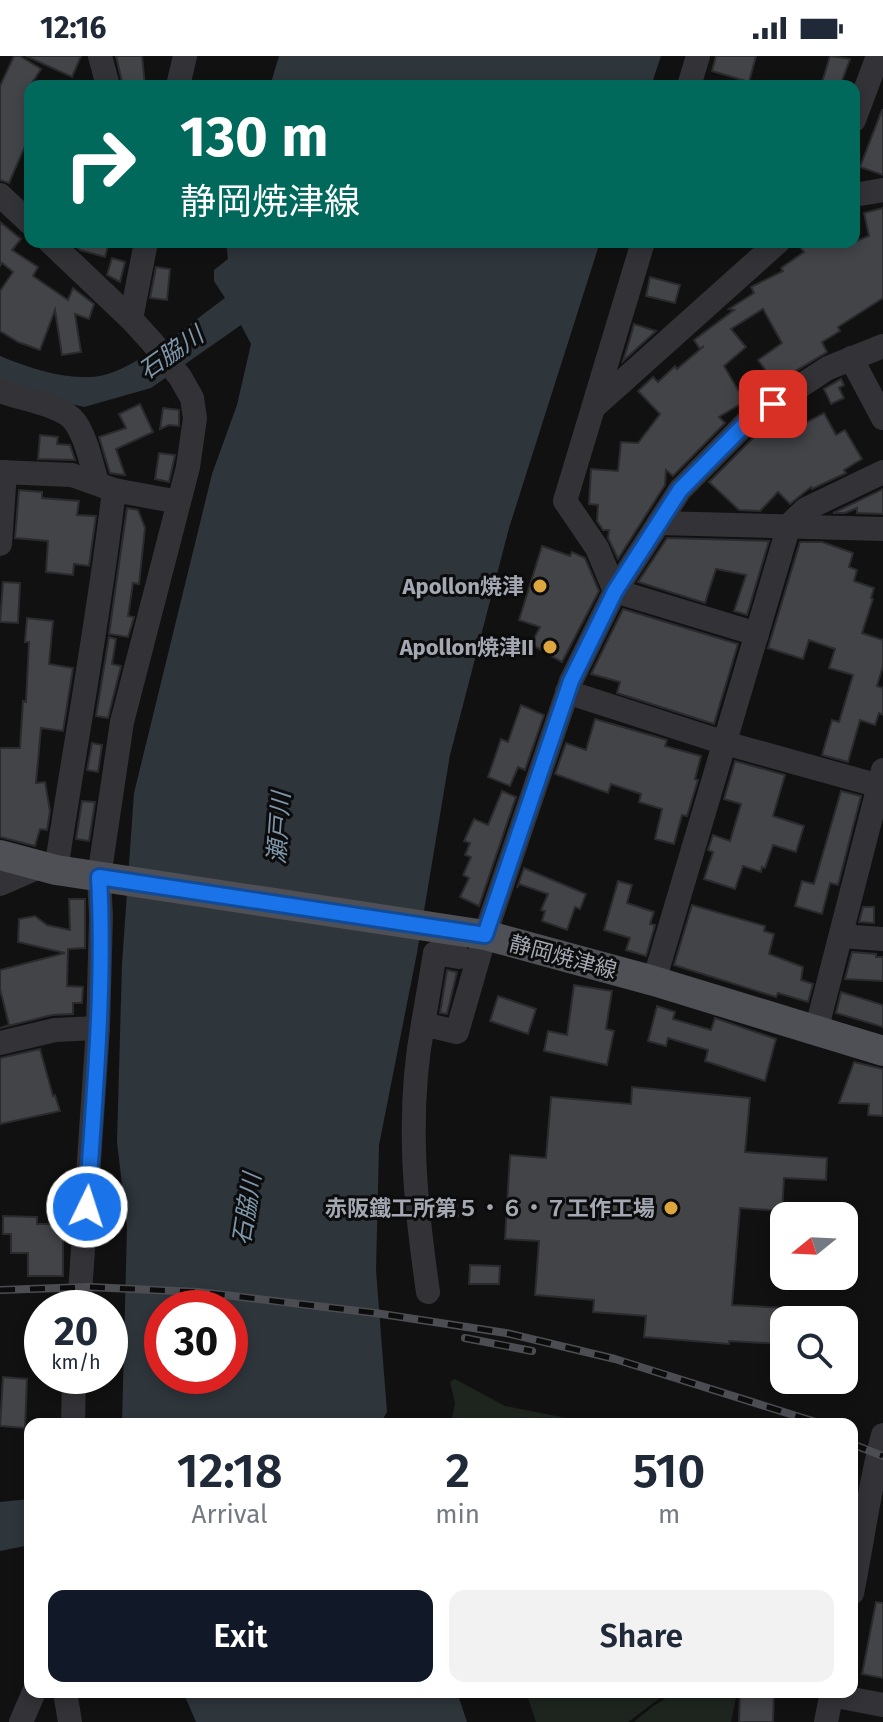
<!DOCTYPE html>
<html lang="en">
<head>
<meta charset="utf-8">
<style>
	body { margin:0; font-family:"Fira Sans","Noto Sans JP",sans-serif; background:#f2f2f3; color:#1f2937; height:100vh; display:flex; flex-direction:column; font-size:30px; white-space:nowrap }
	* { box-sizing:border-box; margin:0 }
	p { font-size:26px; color:#747a83 }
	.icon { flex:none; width:44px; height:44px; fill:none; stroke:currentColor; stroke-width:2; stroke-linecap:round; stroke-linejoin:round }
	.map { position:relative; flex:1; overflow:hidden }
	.sheet { position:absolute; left:24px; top:1362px; width:834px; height:280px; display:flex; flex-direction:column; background:#fff; border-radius:16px; box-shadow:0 4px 12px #0003 }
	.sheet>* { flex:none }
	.hud { position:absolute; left:24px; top:24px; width:836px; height:168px; border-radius:16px; box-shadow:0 4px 12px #0003; background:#00695c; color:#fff; overflow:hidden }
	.needle { width:52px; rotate:252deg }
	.buttons { position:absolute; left:770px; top:1146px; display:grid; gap:16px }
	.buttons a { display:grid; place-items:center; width:88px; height:88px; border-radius:16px; background:#fff; box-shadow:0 4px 12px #0003; font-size:40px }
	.speed { position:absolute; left:24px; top:1234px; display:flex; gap:16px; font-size:40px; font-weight:700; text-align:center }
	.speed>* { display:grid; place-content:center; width:104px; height:104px; border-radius:50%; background:#fff; box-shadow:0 4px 12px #0003; line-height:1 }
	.speed small { font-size:20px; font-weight:400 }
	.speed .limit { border:12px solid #d22; background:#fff; color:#111 }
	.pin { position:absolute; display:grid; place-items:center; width:68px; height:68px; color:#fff; margin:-34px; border-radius:16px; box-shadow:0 4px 12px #0006 }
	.me { position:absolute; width:88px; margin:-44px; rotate:4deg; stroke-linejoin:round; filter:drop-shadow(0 0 6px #0008) }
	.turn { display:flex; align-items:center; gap:28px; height:168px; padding:0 24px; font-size:36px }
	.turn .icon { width:104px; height:104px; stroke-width:2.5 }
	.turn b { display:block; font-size:56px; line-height:68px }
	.eta { display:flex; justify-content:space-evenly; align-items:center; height:136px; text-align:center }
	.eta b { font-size:48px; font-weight:600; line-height:56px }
	.primary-button { display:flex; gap:16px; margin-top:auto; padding:16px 24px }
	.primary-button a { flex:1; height:92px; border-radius:16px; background:#111827; color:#fff; font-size:32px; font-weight:600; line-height:92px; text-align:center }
	.primary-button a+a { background:#f2f2f3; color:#1f2937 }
	.status { display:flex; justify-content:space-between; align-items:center; height:56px; padding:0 40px; background:#fff; direction:ltr }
	.status svg { height:22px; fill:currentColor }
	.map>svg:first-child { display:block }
	.green { fill:#1e251f }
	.water { fill:#2e353b; fill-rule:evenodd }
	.building { fill:#434448; stroke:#2b2b2e; stroke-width:2; fill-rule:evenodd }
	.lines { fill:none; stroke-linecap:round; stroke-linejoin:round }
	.minor { stroke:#333337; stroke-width:24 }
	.major { stroke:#4f5056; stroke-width:30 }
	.rail-casing { stroke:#4c4d52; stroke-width:8 }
	.rail { stroke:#0c0c0d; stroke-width:5; stroke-dasharray:15; stroke-linecap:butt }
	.route-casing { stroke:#114b97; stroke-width:20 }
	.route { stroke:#1a73e8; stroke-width:14 }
	.poi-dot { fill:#dda63e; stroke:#0c0c0d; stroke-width:3 }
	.labels { text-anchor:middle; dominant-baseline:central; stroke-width:6; stroke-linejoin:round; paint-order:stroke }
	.poi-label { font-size:22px; font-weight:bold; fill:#a4a8b2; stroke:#0c0c0d; text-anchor:end }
	.street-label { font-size:22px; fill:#a4a8b2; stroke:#0c0c0d }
	.water-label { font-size:24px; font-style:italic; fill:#7e96aa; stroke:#0c0c0d }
</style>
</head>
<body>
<div class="status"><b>12:16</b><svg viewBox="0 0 49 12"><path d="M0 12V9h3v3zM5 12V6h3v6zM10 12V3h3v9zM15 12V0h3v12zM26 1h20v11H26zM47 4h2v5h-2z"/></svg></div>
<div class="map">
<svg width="883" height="1666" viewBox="0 0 883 1666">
	<rect width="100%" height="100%" fill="#111112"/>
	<g class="green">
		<path d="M 455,1323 L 505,1350 L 597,1368 L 451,1368 L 455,1347 L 450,1326 Z"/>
		<path d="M 526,1636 L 668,1636 L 628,1666 L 536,1666 Z"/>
		<path d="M 675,1636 L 737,1636 L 731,1666 L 634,1666 L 652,1651 Z"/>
	</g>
	<g class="water">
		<path d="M 279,0 L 661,0 L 651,30 L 270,30 Z"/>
		<path d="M 226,186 L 600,186 L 509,472 L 450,699 L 417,897 L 379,1089 L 376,1214 L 387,1356 L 380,1368 L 122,1368 L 127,1171 L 117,1086 L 122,908 L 134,737 L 212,418 L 237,349 L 251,288 L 241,269 L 151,332 L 84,351 L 35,339 L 0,326 L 0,300 C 29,312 59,322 91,321 C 128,321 193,265 225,242 L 214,225 L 214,214 L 228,203 ZM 162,1252 L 230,1252 L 230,1320 L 162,1320 Z"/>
		<path d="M 30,1443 L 30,1489 L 0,1495 L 0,1446 Z"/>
		<path d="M 183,1636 L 457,1636 L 467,1666 L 196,1666 Z"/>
	</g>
	<g class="building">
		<path d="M 14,0 L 20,0 L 41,13 L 30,30 L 30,92 L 25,90 L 9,127 L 0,124 L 0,30 Z"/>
		<path d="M 26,0 L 81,0 L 72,21 Z"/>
		<path d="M 116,0 L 142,0 L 145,30 L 123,30 Z"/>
		<path d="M 716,0 L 756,0 L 749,26 L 712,15 Z"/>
		<path d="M 830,0 L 850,3 L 840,30 L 821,30 Z"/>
		<path d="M 882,54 L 883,54 L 883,119 L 860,111 Z"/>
		<path d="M 883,152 L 883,242 L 838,271 L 840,275 L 822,286 L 827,296 L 719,361 L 725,367 L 673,420 L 666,414 L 665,429 L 618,503 L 608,482 L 609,474 L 603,474 L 597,465 L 598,449 L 589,448 L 591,413 L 618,415 L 621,386 L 638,387 L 660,358 L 638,335 L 653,321 L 658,326 L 675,310 L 677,313 L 704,290 L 700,293 L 694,284 L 734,254 L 729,253 L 754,237 L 751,231 L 783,215 L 781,212 L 804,196 L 796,186 L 854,186 L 869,180 L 864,157 ZM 763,253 L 782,287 L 758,304 L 766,315 L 738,334 L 724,310 L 746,291 L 731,273 Z"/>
		<path d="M 0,166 L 21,183 L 12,194 L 38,211 L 33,220 L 68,244 L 73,232 L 94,248 L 89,263 L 75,258 L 81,296 L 62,299 L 55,254 L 40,294 L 18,286 L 0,275 L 0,235 L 13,216 L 2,207 L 0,210 Z"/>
		<path d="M 72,186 L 109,186 L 105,201 L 80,194 Z"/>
		<path d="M 112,202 L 125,206 L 120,226 L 107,219 Z"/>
		<path d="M 156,211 L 170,213 L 167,244 L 150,242 Z"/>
		<path d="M 650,221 L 680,229 L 675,247 L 646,240 Z"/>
		<path d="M 634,268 L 656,275 L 623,305 L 629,286 Z"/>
		<path d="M 841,323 L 844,329 L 839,332 L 844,342 L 831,348 L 824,333 Z"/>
		<path d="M 140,348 L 153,376 L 116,393 L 125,419 L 110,417 L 99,381 L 126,372 L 119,358 Z"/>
		<path d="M 163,352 L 179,354 L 179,370 L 169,369 L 160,373 Z"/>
		<path d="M 824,357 L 836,379 L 845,374 L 862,403 L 844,414 L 846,417 L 812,433 L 811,431 L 790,448 L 778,436 L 760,455 L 739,454 L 709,426 L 760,375 L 781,361 L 792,374 Z"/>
		<path d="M 40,379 L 58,381 L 57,388 L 70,389 L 75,404 L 38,403 Z"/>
		<path d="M 159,397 L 175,399 L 169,426 L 155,423 Z"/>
		<path d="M 883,433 L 883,458 L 857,457 L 857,452 L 845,457 L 833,457 Z"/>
		<path d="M 19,434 L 42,436 L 42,442 L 79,445 L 77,459 L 96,460 L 89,510 L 74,508 L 73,519 L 46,516 L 48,485 L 15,482 Z"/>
		<path d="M 127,452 L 138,454 L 145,472 L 139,528 L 133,527 L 128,560 L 134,561 L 128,581 L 109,578 Z"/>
		<path d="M 667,482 L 769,485 L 747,559 L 734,555 L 746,519 L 716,513 L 705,547 L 638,526 Z"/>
		<path d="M 800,486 L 822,486 L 853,497 L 849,511 L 857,514 L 854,525 L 874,532 L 871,542 L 873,543 L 862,577 L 883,584 L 883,610 L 877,630 L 883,632 L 883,659 L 879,657 L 875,669 L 860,664 L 848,706 L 822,699 L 832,664 L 839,666 L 853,619 L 829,612 L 835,593 L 809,584 L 803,603 L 768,592 Z"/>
		<path d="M 542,490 L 570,500 L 572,496 L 585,502 L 599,535 L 562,606 L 531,588 L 540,571 L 519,564 Z"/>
		<path d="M 3,526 L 20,527 L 18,567 L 0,566 Z"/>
		<path d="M 623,553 L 738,588 L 714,668 L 617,637 L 620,626 L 591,618 Z"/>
		<path d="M 27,562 L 53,565 L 49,608 L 73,612 L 63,675 L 41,672 L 36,727 L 45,726 L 50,755 L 47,774 L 40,773 L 35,790 L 0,781 L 0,692 L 20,692 L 23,645 L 26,646 L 29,586 L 25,586 Z"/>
		<path d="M 109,581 L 116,583 L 112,608 L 121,610 L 108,662 L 96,660 Z"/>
		<path d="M 521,649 L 544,659 L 525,714 L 518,711 L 510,730 L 488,721 L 501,683 L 508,686 Z"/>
		<path d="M 595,663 L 667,684 L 665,690 L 701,700 L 695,723 L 698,724 L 687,760 L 682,759 L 674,788 L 655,783 L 662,753 L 639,746 L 641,738 L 611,728 L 608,737 L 555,718 L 566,687 L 586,694 Z"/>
		<path d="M 92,687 L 102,689 L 98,716 L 87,714 Z"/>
		<path d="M 735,705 L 785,719 L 773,760 L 804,770 L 796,796 L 773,789 L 765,812 L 762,811 L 761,816 L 743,810 L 735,833 L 704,823 L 713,796 L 708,794 L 713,779 L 730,785 L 741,748 L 724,743 Z"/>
		<path d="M 502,735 L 516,741 L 479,850 L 460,841 L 469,822 L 463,819 L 471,801 L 465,799 L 470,787 L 464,785 L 474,763 L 488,769 Z"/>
		<path d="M 841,735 L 861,740 L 838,829 L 830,827 L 822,858 L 795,850 L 802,825 L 814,828 Z"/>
		<path d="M 82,745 L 95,746 L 89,785 L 76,783 Z"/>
		<path d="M 524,812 L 586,838 L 580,853 L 575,851 L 567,874 L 542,865 L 545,855 L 541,854 L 548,838 L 519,828 L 517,832 Z"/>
		<path d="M 618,825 L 632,829 L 627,847 L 654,856 L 650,868 L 655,869 L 646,900 L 626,894 L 630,882 L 604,874 Z"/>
		<path d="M 69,843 L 85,843 L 85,892 L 68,893 L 67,930 L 83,931 L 82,947 L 73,947 L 73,958 L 52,959 L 0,972 L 9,969 L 0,933 L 0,914 L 65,897 L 18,886 L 19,863 L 35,860 L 47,869 L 70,874 Z"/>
		<path d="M 692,849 L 765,870 L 764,875 L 774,878 L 769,898 L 803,911 L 801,924 L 813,928 L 808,946 L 778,937 L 776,941 L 674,909 Z"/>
		<path d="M 863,851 L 874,851 L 874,867 L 859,866 Z"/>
		<path d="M 852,896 L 876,898 L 876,901 L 883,901 L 883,925 L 845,923 Z"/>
		<path d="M 447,914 L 457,916 L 447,958 L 440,957 Z"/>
		<path d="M 574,929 L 612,935 L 606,973 L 614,975 L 607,1009 L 544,995 L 548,975 L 567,979 Z"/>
		<path d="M 841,936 L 883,949 L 883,971 L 836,957 Z"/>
		<path d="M 498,940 L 536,953 L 528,978 L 490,965 Z"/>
		<path d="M 657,950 L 675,956 L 673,963 L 711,974 L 715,962 L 776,983 L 765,1025 L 705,1005 L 708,994 L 668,982 L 666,990 L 648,985 Z"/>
		<path d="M 40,993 L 53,1040 L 55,1039 L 60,1055 L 0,1068 L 0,1002 Z"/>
		<path d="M 854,1006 L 883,1013 L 883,1060 L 868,1059 L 869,1048 L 839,1047 Z"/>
		<path d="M 632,1031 L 750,1042 L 745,1096 L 827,1102 L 826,1124 L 784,1122 L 782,1155 L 740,1152 L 732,1249 L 784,1252 L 784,1288 L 729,1285 L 729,1288 L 644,1281 L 646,1260 L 593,1256 L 594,1244 L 535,1239 L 539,1185 L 505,1183 L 510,1099 L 546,1102 L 551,1041 L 631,1048 Z"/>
		<path d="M 456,1142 L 458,1160 L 436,1162 L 434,1144 Z"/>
		<path d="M 3,1160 L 37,1161 L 37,1168 L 63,1168 L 63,1220 L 28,1220 L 28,1197 L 11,1197 L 11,1178 L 3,1178 Z"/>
		<path d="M 470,1209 L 500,1210 L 499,1228 L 469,1228 Z"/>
		<path d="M 3,1321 L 27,1323 L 25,1372 L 0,1370 Z"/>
		<path d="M 876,1546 L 883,1547 L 883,1622 L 862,1618 Z"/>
		<path d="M 750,1636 L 774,1636 L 773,1666 L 739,1666 L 740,1638 L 750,1639 Z"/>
	</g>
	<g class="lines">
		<g class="minor">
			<path d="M 100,0 L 108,30"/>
			<path d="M 178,30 L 185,0"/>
			<path d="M 689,30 L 698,0"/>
			<path d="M 854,64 L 878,0"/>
			<path d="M 0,139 L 30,167"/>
			<path d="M 854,139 L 883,134"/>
			<path d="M 50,186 L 131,263 L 152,286 L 180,321 L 192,342 L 195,362 L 188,411 L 122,666 L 99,821 L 101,861 L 98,972 L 79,1252"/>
			<path d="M 643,186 L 565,445 L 597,492 L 615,535 L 757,578"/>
			<path d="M 131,263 L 146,186"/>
			<path d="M 851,302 L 883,362"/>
			<path d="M 0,335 C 20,343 64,349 75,366 C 87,383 91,407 97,426"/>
			<path d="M 595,350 L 778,186"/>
			<path d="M 0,416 L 72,419 L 114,434 L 179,446"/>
			<path d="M 659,467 L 883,473"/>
			<path d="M 0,488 L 5,416"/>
			<path d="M 567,636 L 725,687 L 883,731"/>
			<path d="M 56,814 C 75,688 99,562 114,434"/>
			<path d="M 0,828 L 39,811"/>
			<path d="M 841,880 L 883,883"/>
			<path d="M 654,925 L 789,469 L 806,453 L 883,416"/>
			<path d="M 423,968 L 435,897 L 459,901"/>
			<path d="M 816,975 L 883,714"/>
			<path d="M 0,987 L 55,974 L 98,972"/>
			<path d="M 428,1236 C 415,1146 406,1058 423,968 L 457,976 L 485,879 L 571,625 L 615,535 L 680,434 L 750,363 L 828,312 L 883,290"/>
			<path d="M 73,1368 L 74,1320"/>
			<path d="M 852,1537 C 863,1484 869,1431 883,1379"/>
			<path d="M 65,1636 L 70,1666"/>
			<path d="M 831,1639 L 883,1649"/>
			<path d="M 21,1666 L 34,1636"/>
			<path d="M 826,1666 L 832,1636"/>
		</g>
		<path class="major" d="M 0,799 L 56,814 L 485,879 L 654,925 L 883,995"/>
		<defs>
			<g id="rail">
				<path d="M 0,1234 L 89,1231 L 199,1236 L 375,1257 L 506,1277 L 615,1303 L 822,1368"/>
				<path d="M 465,1282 L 532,1295"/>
				<path d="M 852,1388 L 883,1400"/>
			</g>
		</defs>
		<use href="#rail" class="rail-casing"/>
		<use href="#rail" class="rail"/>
	</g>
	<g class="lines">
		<defs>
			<path id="route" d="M 87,1151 C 94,1042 105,931 99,821 L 485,879 L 571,625 L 615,535 L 680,434 L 750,363 L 773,348"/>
		</defs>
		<use href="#route" class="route-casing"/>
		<use href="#route" class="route"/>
	</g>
	<g class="poi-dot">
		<circle cx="540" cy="530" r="8"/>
		<circle cx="550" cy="591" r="8"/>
		<circle cx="671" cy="1152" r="8"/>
	</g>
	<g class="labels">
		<g class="poi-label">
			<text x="524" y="530">Apollon焼津</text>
			<text x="534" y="591">Apollon焼津II</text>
			<text x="655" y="1152">赤阪鐵工所第５・６・７工作工場</text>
		</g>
		<g class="street-label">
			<text transform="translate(563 901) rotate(15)">静岡焼津線</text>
		</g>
		<g class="water-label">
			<text transform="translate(171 297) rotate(-35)">石脇川</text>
			<text transform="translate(279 772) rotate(-86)">瀬戸川</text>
			<text transform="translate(247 1153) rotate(-81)">石脇川</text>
		</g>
	</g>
</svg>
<div class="buttons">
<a><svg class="needle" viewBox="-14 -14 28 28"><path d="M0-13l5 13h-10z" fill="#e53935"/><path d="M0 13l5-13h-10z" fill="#747a83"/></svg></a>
<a><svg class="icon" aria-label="search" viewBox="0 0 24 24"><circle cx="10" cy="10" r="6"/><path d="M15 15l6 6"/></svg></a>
</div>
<div class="speed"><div>20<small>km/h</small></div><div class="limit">30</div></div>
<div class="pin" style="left:773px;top:348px;background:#d93025"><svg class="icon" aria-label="arrive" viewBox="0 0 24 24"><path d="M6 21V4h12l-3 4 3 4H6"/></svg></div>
<svg class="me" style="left:87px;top:1151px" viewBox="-20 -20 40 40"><circle r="17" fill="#1a73e8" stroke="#fff" stroke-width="3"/><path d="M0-11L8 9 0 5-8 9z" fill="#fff"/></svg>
<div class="hud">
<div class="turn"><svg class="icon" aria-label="right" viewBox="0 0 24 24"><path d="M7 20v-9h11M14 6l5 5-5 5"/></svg><div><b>130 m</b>静岡焼津線</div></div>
</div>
<section class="sheet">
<div class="eta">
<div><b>12:18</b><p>Arrival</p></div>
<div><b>2</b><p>min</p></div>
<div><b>510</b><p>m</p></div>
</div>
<div class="primary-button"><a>Exit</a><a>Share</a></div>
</section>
</div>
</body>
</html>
